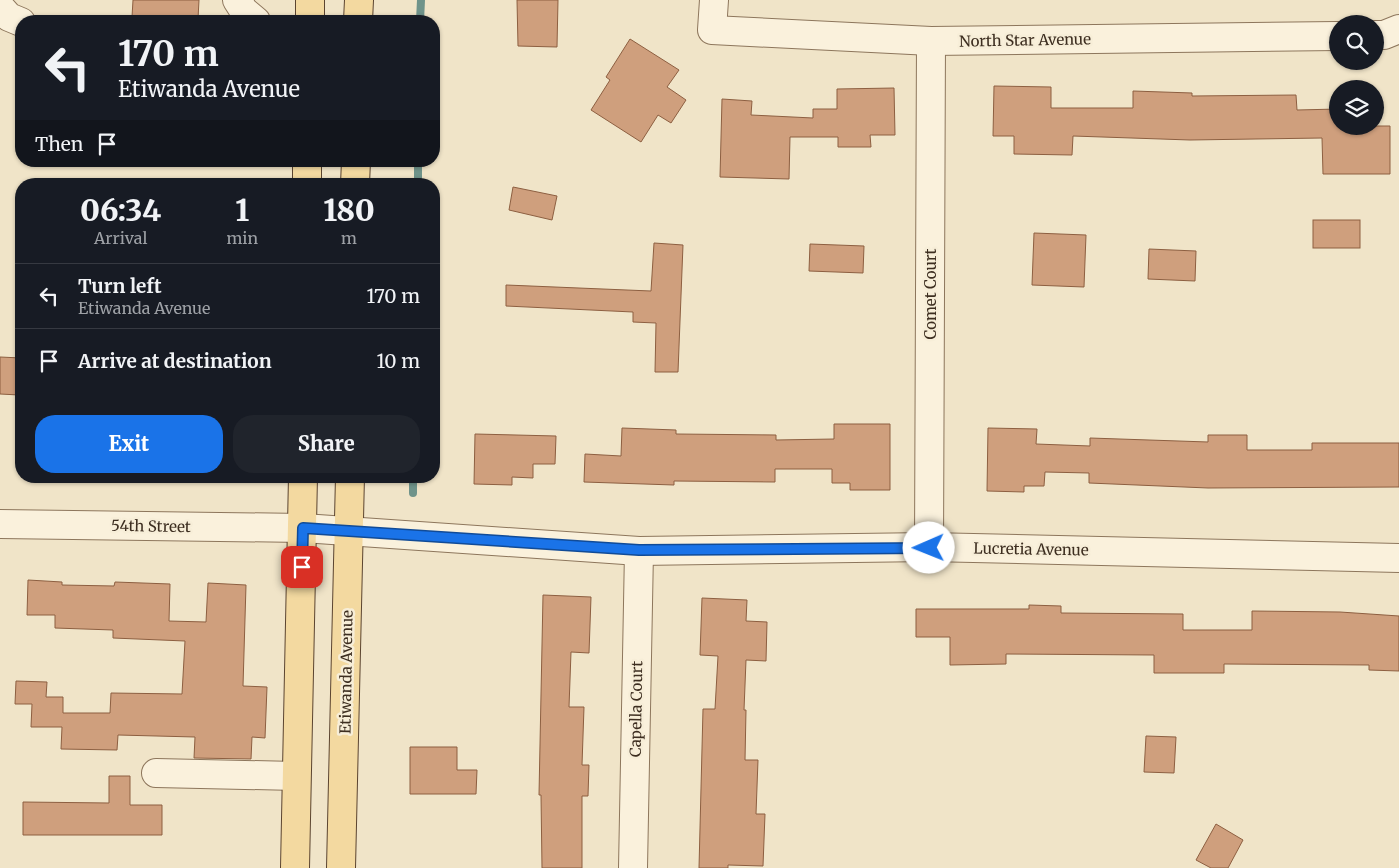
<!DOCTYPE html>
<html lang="en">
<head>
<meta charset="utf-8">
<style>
	body { margin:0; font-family:Merriweather,serif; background:#20242c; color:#f1f3f6; height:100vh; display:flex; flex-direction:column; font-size:19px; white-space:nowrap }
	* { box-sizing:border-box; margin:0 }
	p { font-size:16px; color:#9ea1a6 }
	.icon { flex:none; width:28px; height:28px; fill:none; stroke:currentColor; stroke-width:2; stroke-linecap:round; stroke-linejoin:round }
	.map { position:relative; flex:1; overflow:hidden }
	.sheet { position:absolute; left:15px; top:178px; width:425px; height:305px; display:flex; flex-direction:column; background:#171b24; border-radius:20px; box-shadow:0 1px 4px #0004 }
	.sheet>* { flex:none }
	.banner { position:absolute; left:15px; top:15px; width:425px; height:152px; border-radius:20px; box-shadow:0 1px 4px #0004; background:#171b24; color:#f1f3f6; overflow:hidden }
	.tools { position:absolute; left:1329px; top:15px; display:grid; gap:10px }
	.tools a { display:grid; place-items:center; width:55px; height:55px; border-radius:50%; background:#171b24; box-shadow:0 1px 4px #0004; font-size:25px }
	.pin { position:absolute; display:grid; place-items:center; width:42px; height:42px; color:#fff; margin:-21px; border-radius:10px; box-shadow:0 2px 8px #0006 }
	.me { position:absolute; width:55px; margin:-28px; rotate:269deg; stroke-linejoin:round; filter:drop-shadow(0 0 4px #0008) }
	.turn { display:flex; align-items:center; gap:18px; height:105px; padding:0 20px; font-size:22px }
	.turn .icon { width:65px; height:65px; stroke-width:2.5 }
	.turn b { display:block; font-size:35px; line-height:42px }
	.then { display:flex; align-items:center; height:48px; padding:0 20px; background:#0003; gap:10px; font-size:19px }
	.eta { display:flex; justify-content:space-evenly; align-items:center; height:85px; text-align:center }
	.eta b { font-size:30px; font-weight:800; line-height:35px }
	.action { display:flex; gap:10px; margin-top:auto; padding:10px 20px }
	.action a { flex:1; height:58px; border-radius:20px; background:#1a73e8; color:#fff; font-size:20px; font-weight:800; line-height:58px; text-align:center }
	.action a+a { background:#20242c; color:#f1f3f6 }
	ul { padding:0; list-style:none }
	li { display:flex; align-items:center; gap:15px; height:65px; padding:0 20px; border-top:1px solid #363941 }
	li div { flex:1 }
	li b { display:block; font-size:19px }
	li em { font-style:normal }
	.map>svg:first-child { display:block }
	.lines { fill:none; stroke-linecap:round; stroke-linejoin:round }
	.stream { stroke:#6f938a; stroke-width:8 }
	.building { fill:#cf9f7d; stroke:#8d5f41 }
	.minor-casing { stroke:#8d765c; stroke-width:30 }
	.major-casing { stroke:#5b4430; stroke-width:30 }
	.minor { stroke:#faf1dc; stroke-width:28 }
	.major { stroke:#f3d9a0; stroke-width:28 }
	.route-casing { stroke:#114b97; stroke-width:12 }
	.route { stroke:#1a73e8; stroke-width:9 }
	.labels { text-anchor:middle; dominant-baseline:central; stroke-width:5; stroke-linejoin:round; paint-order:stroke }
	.street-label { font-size:15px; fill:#3d2e20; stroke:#f7eed8 }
</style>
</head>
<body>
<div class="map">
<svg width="1399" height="868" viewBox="0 0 1399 868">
	<rect width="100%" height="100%" fill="#f0e4c8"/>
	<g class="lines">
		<g class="stream">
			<path d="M 420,21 L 421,0"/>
			<path d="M 418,184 L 418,161"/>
			<path d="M 413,493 L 413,476"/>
		</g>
	</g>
	<g class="building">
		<path d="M 133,0 L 199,0 L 198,19 L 132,17 Z"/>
		<path d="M 517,0 L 558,0 L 557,47 L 518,46 Z"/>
		<path d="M 630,39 L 679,70 L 667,87 L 686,100 L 671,123 L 658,115 L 641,142 L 591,110 L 610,80 L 606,77 Z"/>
		<path d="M 994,86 L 1051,87 L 1051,108 L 1133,108 L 1133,91 L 1192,93 L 1192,96 L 1296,95 L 1297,110 L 1338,109 L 1338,126 L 1390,126 L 1390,174 L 1323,174 L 1322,138 L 1190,140 L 1073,136 L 1072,155 L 1014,154 L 1014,136 L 993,136 Z"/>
		<path d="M 894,88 L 895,135 L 870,135 L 871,147 L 838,147 L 838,137 L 790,137 L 789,179 L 720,177 L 722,99 L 752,101 L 751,115 L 813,118 L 813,109 L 837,109 L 837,89 Z"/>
		<path d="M 513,187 L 557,196 L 552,220 L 509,210 Z"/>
		<rect x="1313" y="220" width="47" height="28"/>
		<path d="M 1034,233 L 1086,235 L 1084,287 L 1032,285 Z"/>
		<path d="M 654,243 L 683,245 L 678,372 L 655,372 L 656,323 L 633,322 L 633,312 L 506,306 L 506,285 L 651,291 Z"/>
		<path d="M 810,244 L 864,246 L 863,273 L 809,271 Z"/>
		<path d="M 1149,249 L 1196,251 L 1195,281 L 1148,279 Z"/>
		<path d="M 0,357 L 21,358 L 19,395 L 0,394 Z"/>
		<path d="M 834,424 L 890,424 L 890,490 L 850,490 L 850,483 L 832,483 L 832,469 L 775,469 L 775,482 L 674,481 L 674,485 L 584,482 L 585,454 L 621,456 L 622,428 L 676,430 L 676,434 L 776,435 L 776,440 L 834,439 Z"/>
		<path d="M 988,428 L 1037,429 L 1036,444 L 1090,446 L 1090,438 L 1208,442 L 1208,435 L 1247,435 L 1247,450 L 1312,450 L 1312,443 L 1399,443 L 1399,487 L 1208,488 L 1089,483 L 1089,473 L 1045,472 L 1044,486 L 1024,486 L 1024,492 L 987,491 Z"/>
		<path d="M 475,434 L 556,436 L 555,464 L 533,464 L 533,478 L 512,477 L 512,485 L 474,484 Z"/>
		<path d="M 28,580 L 62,582 L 62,585 L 114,586 L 115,582 L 170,584 L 169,621 L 206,622 L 208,583 L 246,585 L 243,686 L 267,687 L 265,738 L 252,737 L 251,759 L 194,758 L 195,737 L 118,735 L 117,750 L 61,749 L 62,727 L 31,727 L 32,704 L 15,704 L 16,681 L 47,682 L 46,697 L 63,697 L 63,713 L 110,713 L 111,693 L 182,694 L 185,641 L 113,638 L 113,630 L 55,628 L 55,615 L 27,615 Z"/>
		<path d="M 543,595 L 591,597 L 589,653 L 571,652 L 569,707 L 584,707 L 582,765 L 589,765 L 588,796 L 582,796 L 582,868 L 542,868 L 541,795 L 539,795 Z"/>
		<path d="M 702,598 L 747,600 L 746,621 L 767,622 L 766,661 L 746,660 L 744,710 L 746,710 L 745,760 L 758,760 L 756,814 L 765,814 L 763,866 L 728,865 L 728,868 L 699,868 L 703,709 L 715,709 L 718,656 L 700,655 Z"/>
		<path d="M 1029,605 L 1061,606 L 1061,613 L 1183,614 L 1183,630 L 1252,630 L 1252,611 L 1340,612 L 1399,616 L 1399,671 L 1369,670 L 1369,665 L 1224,664 L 1224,673 L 1154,673 L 1154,655 L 1006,654 L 1006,664 L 950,665 L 950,637 L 916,637 L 916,609 L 1029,609 Z"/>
		<path d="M 1146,736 L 1176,737 L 1174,773 L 1144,772 Z"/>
		<path d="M 410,747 L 457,747 L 457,770 L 477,770 L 476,794 L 410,794 Z"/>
		<path d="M 109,776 L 130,776 L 130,805 L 162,805 L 162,835 L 23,835 L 23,802 L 109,803 Z"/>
		<path d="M 1216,824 L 1243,840 L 1228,868 L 1211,868 L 1196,860 Z"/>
	</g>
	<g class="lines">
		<defs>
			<g id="minor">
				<path d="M 237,0 L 244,11 L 256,21"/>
				<path d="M 714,0 L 712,30 L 931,41 L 1338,36"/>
				<path d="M 0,7 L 9,17 L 21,22"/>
				<path d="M 1375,35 L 1384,35 L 1399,29"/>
				<path d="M 0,524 L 303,528 L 639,551 L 929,547 L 1399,558"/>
				<path d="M 929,547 L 931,41"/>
				<path d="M 156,773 L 296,776"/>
				<path d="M 633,868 L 639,551"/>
			</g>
			<g id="major">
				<path d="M 310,21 L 310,0"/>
				<path d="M 358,21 L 359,0"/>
				<path d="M 307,184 L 307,161"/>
				<path d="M 355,184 L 356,161"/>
				<path d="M 295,868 L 303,476"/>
				<path d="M 341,868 L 350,476"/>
			</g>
		</defs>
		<use href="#minor" class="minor-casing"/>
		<use href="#major" class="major-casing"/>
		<use href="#minor" class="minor"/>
		<use href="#major" class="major"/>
	</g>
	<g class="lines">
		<defs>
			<path id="route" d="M 302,567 L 303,528 L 639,550 L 929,548"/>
		</defs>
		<use href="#route" class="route-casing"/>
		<use href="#route" class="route"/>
	</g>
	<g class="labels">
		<g class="street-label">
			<text transform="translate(1025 40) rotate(-1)">North Star Avenue</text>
			<text transform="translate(930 294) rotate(-90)">Comet Court</text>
			<text transform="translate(151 526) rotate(1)">54th Street</text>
			<text transform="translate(1031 549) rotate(1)">Lucretia Avenue</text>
			<text transform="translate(346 672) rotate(-89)">Etiwanda Avenue</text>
			<text transform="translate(636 709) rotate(-89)">Capella Court</text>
		</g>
	</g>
</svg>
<div class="tools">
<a><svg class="icon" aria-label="search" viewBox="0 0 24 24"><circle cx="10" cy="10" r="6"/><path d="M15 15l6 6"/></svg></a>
<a><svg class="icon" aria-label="layers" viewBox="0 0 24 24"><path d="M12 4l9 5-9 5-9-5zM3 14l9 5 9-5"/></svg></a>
</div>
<div class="pin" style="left:302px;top:567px;background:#d93025"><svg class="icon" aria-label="arrive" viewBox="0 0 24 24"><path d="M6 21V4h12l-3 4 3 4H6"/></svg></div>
<svg class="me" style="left:929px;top:548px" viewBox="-20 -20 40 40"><circle r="19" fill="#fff"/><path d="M0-13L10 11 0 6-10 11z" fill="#1a73e8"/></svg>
<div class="banner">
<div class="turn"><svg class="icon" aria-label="left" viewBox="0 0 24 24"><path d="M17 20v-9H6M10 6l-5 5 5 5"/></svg><div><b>170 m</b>Etiwanda Avenue</div></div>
<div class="then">Then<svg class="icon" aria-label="arrive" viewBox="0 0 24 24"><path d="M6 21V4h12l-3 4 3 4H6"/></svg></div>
</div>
<section class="sheet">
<div class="eta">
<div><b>06:34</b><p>Arrival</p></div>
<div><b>1</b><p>min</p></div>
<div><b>180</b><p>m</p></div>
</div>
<ul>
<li><svg class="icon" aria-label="left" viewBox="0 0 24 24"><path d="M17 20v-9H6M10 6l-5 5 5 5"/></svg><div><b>Turn left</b><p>Etiwanda Avenue</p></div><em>170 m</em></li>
<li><svg class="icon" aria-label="arrive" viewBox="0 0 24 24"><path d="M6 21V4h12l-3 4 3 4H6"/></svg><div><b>Arrive at destination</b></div><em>10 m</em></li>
</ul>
<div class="action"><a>Exit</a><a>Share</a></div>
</section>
</div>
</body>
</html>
